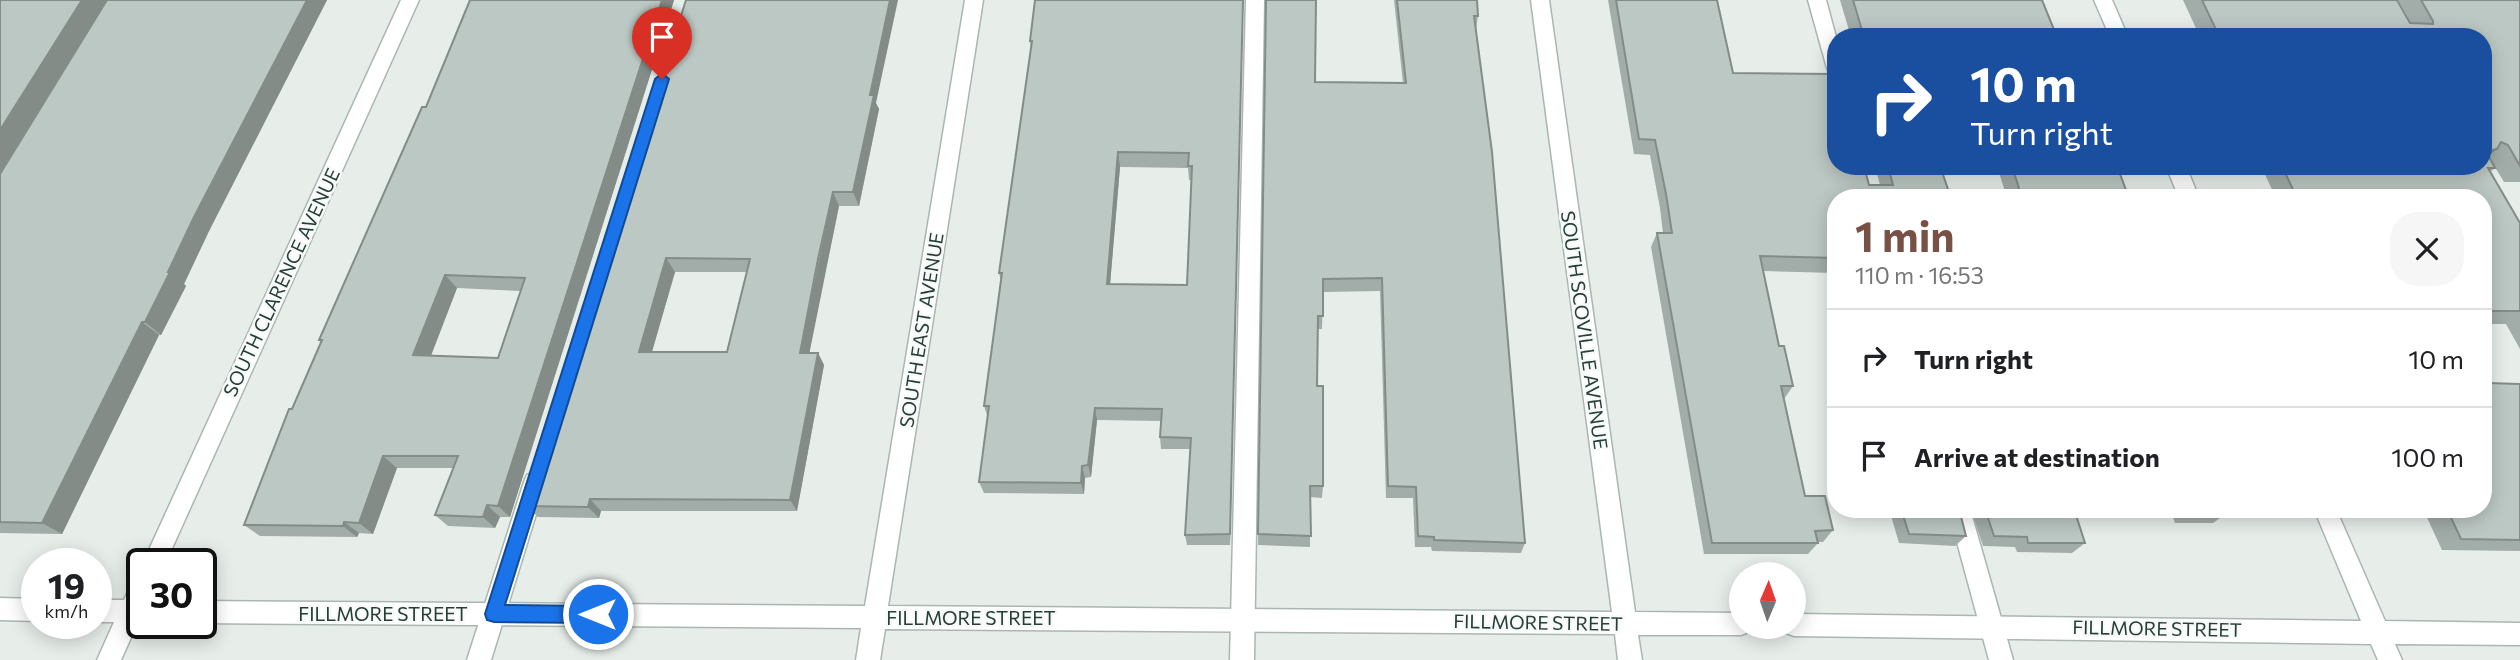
<!DOCTYPE html>
<html lang="en">
<head>
<meta charset="utf-8">
<style>
	body { margin:0; font-family:Commissioner,sans-serif; background:#f6f6f6; color:#202124; height:100vh; display:flex; flex-direction:column; font-size:26px; white-space:nowrap }
	* { box-sizing:border-box; margin:0 }
	p { font-size:23px; color:#757577 }
	.icon { flex:none; width:38px; height:38px; fill:none; stroke:currentColor; stroke-width:2; stroke-linecap:round; stroke-linejoin:round }
	.map { position:relative; flex:1; overflow:hidden }
	.panel { position:absolute; left:1827px; top:189px; width:665px; height:329px; display:flex; flex-direction:column; background:#fff; border-radius:28px; box-shadow:0 4px 18px #0003 }
	.panel>* { flex:none }
	.banner { position:absolute; left:1827px; top:28px; width:665px; height:147px; border-radius:28px; box-shadow:0 4px 18px #0003; background:#1a4fa0; color:#fff; overflow:hidden }
	.needle { width:46px; rotate:2deg }
	.buttons { position:absolute; left:1729px; top:562px; display:grid; gap:14px }
	.buttons a { display:grid; place-items:center; width:77px; height:77px; border-radius:50%; background:#fff; box-shadow:0 4px 18px #0003; font-size:35px }
	.speed { position:absolute; left:21px; top:548px; display:flex; gap:14px; font-size:35px; font-weight:700; text-align:center }
	.speed>* { display:grid; place-content:center; width:91px; height:91px; border-radius:50%; background:#fff; box-shadow:0 4px 18px #0003; line-height:1 }
	.speed small { font-size:18px; font-weight:400 }
	.speed .limit { border:4px solid #111; border-radius:10px; background:#fff; color:#111 }
	.pin { position:absolute; display:grid; place-items:center; width:60px; height:60px; color:#fff; margin:-72px -30px; border-radius:50% 50% 50% 0; rotate:-45deg; box-shadow:0 0 7px #0007 }
	.pin .icon { rotate:45deg }
	.me { position:absolute; width:77px; margin:-38px; rotate:270deg; stroke-linejoin:round; filter:drop-shadow(0 0 5px #0008) }
	.turn { display:flex; align-items:center; gap:24px; height:147px; padding:0 28px; font-size:32px }
	.turn .icon { width:91px; height:91px; stroke-width:2.5 }
	.turn b { display:block; font-size:49px; line-height:60px }
	.round { display:grid; place-items:center; flex:none; width:74px; height:74px; border-radius:28px; background:#f6f6f6 }
	.head { display:flex; align-items:center; justify-content:space-between; height:119px; padding:0 28px }
	h1 { font-size:42px; font-weight:700; line-height:52px; color:#785146 }
	ul { padding:0; list-style:none }
	li { display:flex; align-items:center; gap:21px; height:98px; padding:0 28px; border-top:2px solid #e0e0e0 }
	li div { flex:1 }
	li b { display:block; font-size:26px }
	li em { font-style:normal }
	.map>svg:first-child { display:block }
	.lines { fill:none; stroke-linecap:round; stroke-linejoin:round }
	.service-casing { stroke:#aab6b1; stroke-width:3 }
	.minor-casing { stroke:#aab6b1; stroke-width:3 }
	.service { fill:#fff; fill-rule:evenodd }
	.minor { fill:#fff; fill-rule:evenodd }
	.wall { fill:#a2aca8; fill-rule:evenodd }
	.shaded-wall { fill:#848c88 }
	.building { fill:#bcc8c3; stroke:#848c88; stroke-width:2; fill-rule:evenodd }
	.route { fill:#1a73e8; stroke:#114b97; stroke-width:2 }
	.labels { text-anchor:middle; dominant-baseline:central; stroke-width:5; stroke-linejoin:round; paint-order:stroke }
	.street-label { font-size:19px; fill:#273e38; stroke:#f7faf9 }
</style>
</head>
<body>
<div class="map">
<svg width="2520" height="660" viewBox="0 0 2520 660">
	<rect width="100%" height="100%" fill="#e7eeea"/>
	<g class="lines">
		<defs>
			<g id="service">
				<path d="M 1246,0 L 1264,0 L 1254,660 L 1230,660 Z"/>
				<path d="M 1808,0 L 1826,0 L 1836,37 L 1836,75 L 1829,73 L 1827,68 Z"/>
				<path d="M 535,472 L 543,475 L 546,482 L 491,660 L 467,660 L 524,482 L 527,475 Z"/>
				<path d="M 1948,509 L 1970,509 L 2013,660 L 1989,660 Z"/>
			</g>
			<g id="minor">
				<path d="M 401,0 L 419,0 L 165,564 L 142,565 Z"/>
				<path d="M 965,0 L 983,0 L 888,606 L 1612,612 L 1531,0 L 1549,0 L 1635,612 L 1741,613 L 1741,626 L 1752,626 L 1749,632 L 1741,635 L 1638,635 L 1642,660 L 1618,660 L 1615,634 L 885,629 L 880,660 L 856,660 L 861,628 L 200,623 L 201,601 L 865,606 Z"/>
				<path d="M 2094,0 L 2112,0 L 2128,37 L 2110,37 Z"/>
				<path d="M 2166,166 L 2186,166 L 2199,198 L 2179,198 Z"/>
				<path d="M 2314,509 L 2336,509 L 2385,621 L 2520,623 L 2520,645 L 2395,644 L 2402,660 L 2378,660 L 2371,644 L 1794,636 L 1786,633 L 1783,626 L 1794,626 L 1794,614 L 2361,621 Z"/>
				<path d="M 142,576 L 142,622 L 138,622 L 121,660 L 97,660 L 114,622 L 96,622 L 96,600 L 124,600 L 134,579 Z"/>
				<path d="M 0,598 L 37,599 L 37,621 L 0,620 Z"/>
			</g>
		</defs>
		<use href="#service" class="service-casing"/>
		<use href="#minor" class="minor-casing"/>
		<use href="#service" class="service"/>
		<use href="#minor" class="minor"/>
	</g>
	<g class="wall">
		<path d="M 107,0 L 327,0 L 209,231 L 184,284 L 186,286 L 161,335 L 159,335 L 62,534 L 0,533 L 0,174 Z"/>
		<path d="M 470,0 L 674,0 L 510,517 L 500,517 L 495,528 L 448,526 L 435,515 L 453,468 L 397,468 L 373,534 L 359,533 L 357,537 L 260,536 L 244,525 L 321,343 L 319,340 L 426,107 ZM 457,288 L 521,291 L 498,358 L 431,356 Z"/>
		<path d="M 686,0 L 876,103 L 879,109 L 859,206 L 839,206 L 825,273 L 809,353 L 818,353 L 824,365 L 797,511 L 601,511 L 599,518 L 538,517 L 526,506 ZM 675,272 L 747,272 L 727,352 L 652,352 Z"/>
		<path d="M 1035,0 L 1243,0 L 1230,545 L 1187,545 L 1185,535 L 1190,449 L 1161,449 L 1160,437 L 1161,421 L 1097,420 L 1091,477 L 1085,478 L 1084,494 L 984,493 L 979,482 L 988,418 L 984,406 L 1001,281 L 999,273 L 1031,48 L 1030,41 ZM 1120,167 L 1188,168 L 1189,180 L 1191,180 L 1187,285 L 1110,284 Z"/>
		<path d="M 1266,0 L 1315,82 L 1403,83 L 1394,0 L 1477,0 L 1478,16 L 1476,29 L 1525,543 L 1521,553 L 1432,551 L 1431,547 L 1415,547 L 1413,498 L 1386,498 L 1380,291 L 1323,292 L 1322,329 L 1318,329 L 1317,386 L 1323,486 L 1322,498 L 1310,497 L 1310,547 L 1258,545 Z"/>
		<path d="M 1608,0 L 1717,0 L 1733,73 L 1869,185 L 1880,185 L 1875,166 L 1940,166 L 1951,198 L 1836,198 L 1836,273 L 1763,271 L 1779,346 L 1793,386 L 1784,399 L 1805,496 L 1833,530 L 1823,542 L 1817,542 L 1818,543 L 1808,554 L 1704,554 L 1651,247 L 1657,233 L 1663,233 L 1660,208 L 1650,155 L 1634,154 Z"/>
		<path d="M 1840,0 L 2042,0 L 2057,37 L 1851,37 Z"/>
		<path d="M 2183,0 L 2397,0 L 2411,23 L 2398,0 L 2520,0 L 2520,182 L 2504,182 L 2490,159 L 2495,168 L 2490,172 L 2520,223 L 2520,349 L 2506,324 L 2483,324 L 2483,198 L 2276,198 L 2261,166 L 2483,166 L 2483,37 L 2200,37 Z"/>
		<path d="M 1997,166 L 2117,166 L 2129,198 L 2007,198 Z"/>
		<path d="M 2487,383 L 2520,384 L 2520,551 L 2442,550 L 2423,509 L 2483,509 Z"/>
		<path d="M 1889,509 L 1959,509 L 1966,536 L 1955,546 L 1899,543 Z"/>
		<path d="M 1971,509 L 2089,509 L 2083,514 L 2075,514 L 2085,543 L 2072,553 L 2017,552 L 2015,547 L 1983,546 Z"/>
		<path d="M 2170,509 L 2230,509 L 2230,511 L 2213,523 L 2175,523 Z"/>
	</g>
	<g class="shaded-wall">
		<path d="M 82,0 L 107,0 L 0,173 L 0,130 Z"/>
		<path d="M 307,0 L 327,0 L 209,231 L 184,284 L 186,286 L 161,335 L 145,322 L 194,217 Z"/>
		<path d="M 662,0 L 674,0 L 510,517 L 498,506 Z"/>
		<path d="M 890,0 L 898,0 L 876,103 L 879,109 L 859,206 L 853,192 L 870,95 Z"/>
		<path d="M 1243,0 L 1230,545 L 1230,534 Z"/>
		<path d="M 2497,149 L 2483,161 L 2486,151 Z"/>
		<path d="M 1118,152 L 1120,167 L 1109,297 L 1107,284 Z"/>
		<path d="M 833,192 L 839,206 L 807,365 L 800,353 Z"/>
		<path d="M 666,258 L 675,272 L 648,365 L 639,352 Z"/>
		<path d="M 445,275 L 457,288 L 426,368 L 413,355 Z"/>
		<path d="M 142,322 L 159,335 L 62,534 L 42,523 Z"/>
		<path d="M 818,353 L 824,365 L 797,511 L 790,500 Z"/>
		<path d="M 1095,408 L 1097,420 L 1091,477 L 1088,465 Z"/>
		<path d="M 383,456 L 397,468 L 373,534 L 359,523 Z"/>
		<path d="M 1082,466 L 1085,478 L 1084,494 L 1081,483 Z"/>
		<path d="M 590,499 L 601,511 L 599,518 L 588,507 Z"/>
		<path d="M 487,505 L 500,517 L 495,528 L 483,517 Z"/>
		<path d="M 344,522 L 359,533 L 357,537 L 343,526 Z"/>
	</g>
	<g class="building">
		<path d="M 0,0 L 82,0 L 0,130 Z"/>
		<path d="M 107,0 L 307,0 L 194,217 L 168,272 L 170,272 L 145,322 L 142,322 L 42,523 L 0,522 L 0,174 Z"/>
		<path d="M 470,0 L 662,0 L 498,506 L 487,505 L 483,517 L 435,515 L 458,456 L 383,456 L 359,523 L 344,522 L 343,526 L 244,525 L 289,409 L 292,409 L 322,340 L 319,340 L 422,107 L 426,107 ZM 445,275 L 525,278 L 498,358 L 413,355 Z"/>
		<path d="M 686,0 L 890,0 L 870,95 L 874,95 L 853,192 L 833,192 L 818,259 L 800,353 L 818,353 L 790,500 L 590,499 L 588,507 L 526,506 ZM 666,258 L 750,259 L 727,352 L 639,352 Z"/>
		<path d="M 1035,0 L 1243,0 L 1230,534 L 1185,535 L 1191,438 L 1160,437 L 1162,409 L 1095,408 L 1088,465 L 1082,466 L 1081,483 L 979,482 L 989,406 L 984,406 L 1002,273 L 999,273 L 1032,41 L 1030,41 ZM 1118,152 L 1189,153 L 1188,166 L 1192,166 L 1187,285 L 1107,284 Z"/>
		<path d="M 1266,0 L 1316,0 L 1315,82 L 1406,83 L 1397,0 L 1477,0 L 1478,16 L 1474,16 L 1492,152 L 1525,543 L 1434,540 L 1434,537 L 1418,536 L 1416,487 L 1388,486 L 1382,278 L 1323,279 L 1323,316 L 1318,316 L 1317,386 L 1323,386 L 1323,486 L 1310,486 L 1311,536 L 1258,534 Z"/>
		<path d="M 1616,0 L 1717,0 L 1733,73 L 1836,74 L 1836,166 L 1864,166 L 1869,185 L 1893,185 L 1888,166 L 1940,166 L 1951,198 L 1836,198 L 1836,258 L 1760,256 L 1779,346 L 1784,346 L 1793,386 L 1781,386 L 1805,496 L 1825,496 L 1833,530 L 1815,531 L 1818,543 L 1712,543 L 1657,233 L 1672,233 L 1666,194 L 1655,140 L 1639,139 Z"/>
		<path d="M 1853,0 L 2042,0 L 2057,37 L 1864,37 Z"/>
		<path d="M 2202,0 L 2397,0 L 2410,23 L 2433,24 L 2433,21 L 2421,0 L 2520,0 L 2520,166 L 2508,145 L 2501,142 L 2497,149 L 2486,151 L 2495,168 L 2488,168 L 2520,223 L 2520,311 L 2483,311 L 2483,198 L 2297,198 L 2282,166 L 2483,166 L 2483,37 L 2234,37 L 2233,34 L 2218,34 Z"/>
		<path d="M 2012,166 L 2117,166 L 2129,198 L 2022,198 Z"/>
		<path d="M 2483,375 L 2487,383 L 2520,384 L 2520,540 L 2461,539 L 2447,509 L 2483,509 Z"/>
		<path d="M 1901,509 L 1959,509 L 1966,536 L 1909,534 Z"/>
		<path d="M 1985,509 L 2074,509 L 2085,543 L 2028,543 L 2027,537 L 1994,536 Z"/>
		<path d="M 2191,509 L 2230,509 L 2230,511 L 2192,511 Z"/>
	</g>
	<path class="route" d="M 662,73 L 669,79 L 505,605 L 598,606 L 604,608 L 607,614 L 604,620 L 598,623 L 494,622 L 487,620 L 485,614 L 655,79 Z"/>
	<g class="labels">
		<g class="street-label">
			<text transform="translate(281 282) rotate(-65)">SOUTH CLARENCE AVENUE</text>
			<text transform="translate(921 330) rotate(-81)">SOUTH EAST AVENUE</text>
			<text transform="translate(1585 330) rotate(82)">SOUTH SCOVILLE AVENUE</text>
			<text x="383" y="613">FILLMORE STREET</text>
			<text x="971" y="617">FILLMORE STREET</text>
			<text transform="translate(1538 622) rotate(1)">FILLMORE STREET</text>
			<text transform="translate(2157 628) rotate(1)">FILLMORE STREET</text>
		</g>
	</g>
</svg>
<div class="buttons">
<a><svg class="needle" viewBox="-14 -14 28 28"><path d="M0-13l5 13h-10z" fill="#e53935"/><path d="M0 13l5-13h-10z" fill="#757577"/></svg></a>
</div>
<div class="speed"><div>19<small>km/h</small></div><div class="limit">30</div></div>
<div class="pin" style="left:662px;top:79px;background:#d93025"><svg class="icon" aria-label="arrive" viewBox="0 0 24 24"><path d="M6 21V4h12l-3 4 3 4H6"/></svg></div>
<svg class="me" style="left:598px;top:614px" viewBox="-20 -20 40 40"><circle r="17" fill="#1a73e8" stroke="#fff" stroke-width="3"/><path d="M0-11L8 9 0 5-8 9z" fill="#fff"/></svg>
<div class="banner">
<div class="turn"><svg class="icon" aria-label="right" viewBox="0 0 24 24"><path d="M7 20v-9h11M14 6l5 5-5 5"/></svg><div><b>10 m</b>Turn right</div></div>
</div>
<section class="panel">
<div class="head"><div><h1>1 min</h1><p>110 m · 16:53</p></div><a class="round"><svg class="icon" aria-label="close" viewBox="0 0 24 24"><path d="M6 6l12 12M18 6L6 18"/></svg></a></div>
<ul>
<li><svg class="icon" aria-label="right" viewBox="0 0 24 24"><path d="M7 20v-9h11M14 6l5 5-5 5"/></svg><div><b>Turn right</b></div><em>10 m</em></li>
<li><svg class="icon" aria-label="arrive" viewBox="0 0 24 24"><path d="M6 21V4h12l-3 4 3 4H6"/></svg><div><b>Arrive at destination</b></div><em>100 m</em></li>
</ul>
</section>
</div>
</body>
</html>
